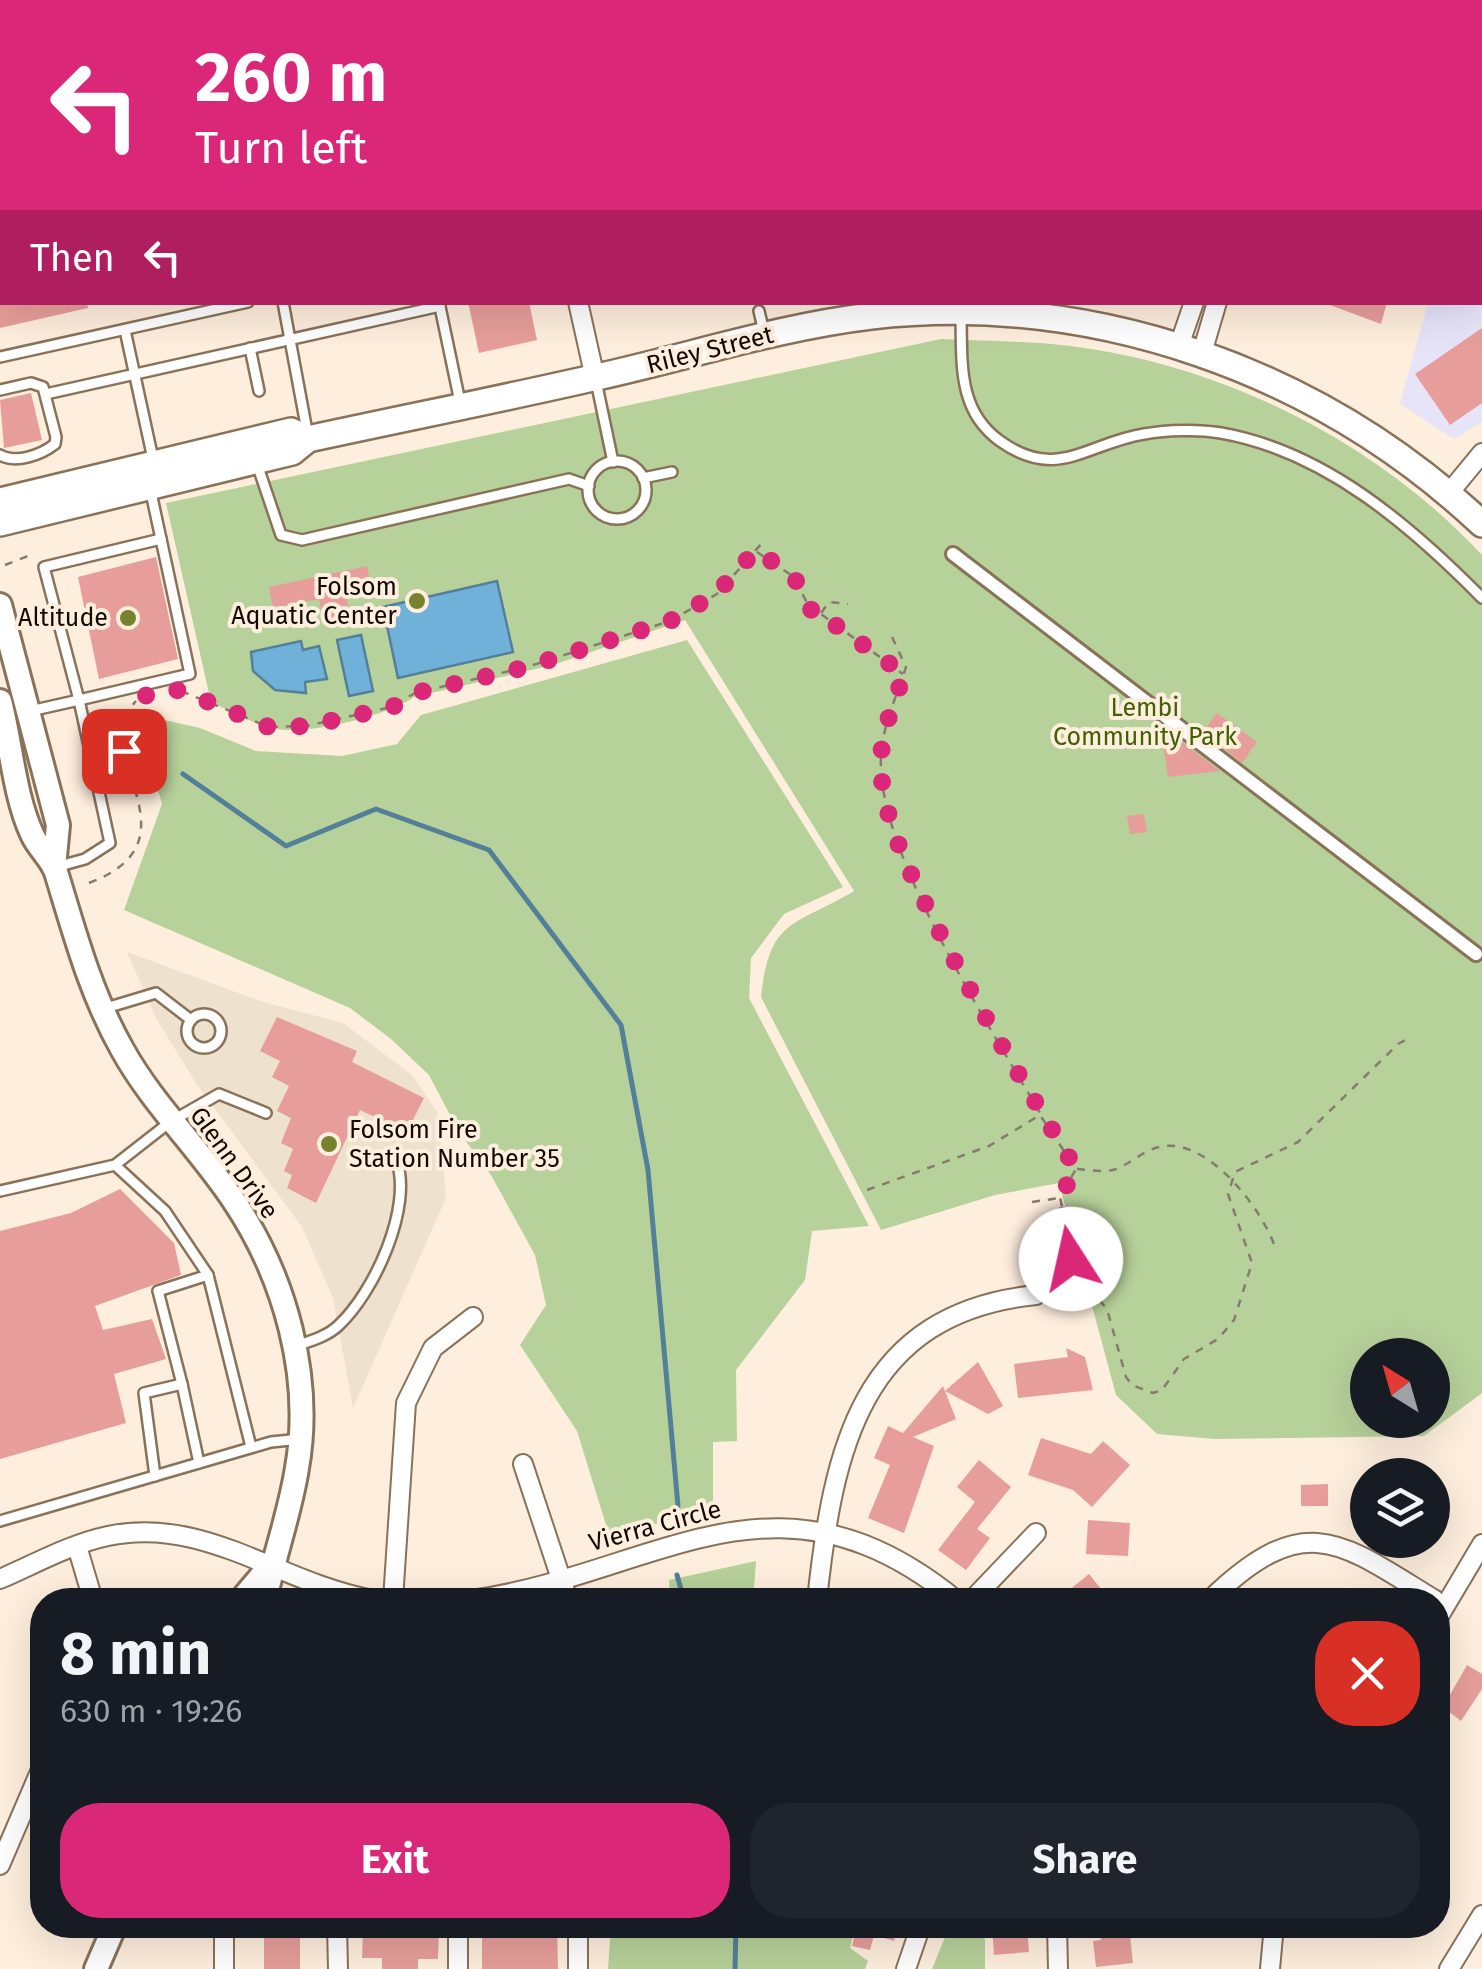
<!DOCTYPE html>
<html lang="en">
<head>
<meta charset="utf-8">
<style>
	body { margin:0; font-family:"Fira Sans",sans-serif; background:#20242c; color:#f1f3f6; height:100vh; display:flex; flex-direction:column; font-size:38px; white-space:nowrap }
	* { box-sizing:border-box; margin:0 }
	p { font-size:32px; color:#9ea1a6 }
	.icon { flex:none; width:55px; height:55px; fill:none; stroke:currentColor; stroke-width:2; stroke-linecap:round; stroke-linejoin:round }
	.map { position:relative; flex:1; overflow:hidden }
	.details { position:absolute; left:30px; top:1588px; width:1420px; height:350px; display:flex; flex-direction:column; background:#171b24; border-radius:40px; box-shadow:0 10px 40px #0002 }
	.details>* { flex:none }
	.banner { position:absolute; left:0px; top:0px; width:1482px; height:305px; box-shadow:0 10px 40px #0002; background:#db2777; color:#fff; overflow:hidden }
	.needle { width:65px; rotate:323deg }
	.fabs { position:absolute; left:1350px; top:1338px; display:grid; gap:20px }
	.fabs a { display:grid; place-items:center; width:100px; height:100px; border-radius:50%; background:#171b24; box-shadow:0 10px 40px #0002; font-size:50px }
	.pin { position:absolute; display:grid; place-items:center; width:85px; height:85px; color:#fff; margin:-42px; border-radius:20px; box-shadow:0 5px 15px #0006 }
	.me { position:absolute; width:110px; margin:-55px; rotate:350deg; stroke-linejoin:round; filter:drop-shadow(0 0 8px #0008) }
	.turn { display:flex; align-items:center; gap:35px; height:210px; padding:0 30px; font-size:45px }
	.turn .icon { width:130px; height:130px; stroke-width:2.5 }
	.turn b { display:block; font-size:70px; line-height:85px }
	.then { display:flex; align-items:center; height:95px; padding:0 30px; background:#0003; gap:20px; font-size:38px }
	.round { display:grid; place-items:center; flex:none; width:105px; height:105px; border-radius:40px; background:#20242c }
	.headline { display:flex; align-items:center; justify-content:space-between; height:170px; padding:0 30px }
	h1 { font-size:60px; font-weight:700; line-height:75px }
	.action { display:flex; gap:20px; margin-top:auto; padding:20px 30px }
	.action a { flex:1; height:115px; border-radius:40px; background:#db2777; color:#fff; font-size:40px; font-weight:700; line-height:115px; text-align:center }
	.action a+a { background:#20242c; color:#f1f3f6 }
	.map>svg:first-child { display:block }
	.industrial { fill:#eee1cd }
	.education { fill:#e7e4fa }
	.green { fill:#b7d19a; fill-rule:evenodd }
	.water { fill:#70b1d9; stroke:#547f98; stroke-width:2.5 }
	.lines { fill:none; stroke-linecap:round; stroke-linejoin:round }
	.stream { stroke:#547f98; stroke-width:5 }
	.building { fill:#e79e9a }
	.service-casing { stroke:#897258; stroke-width:14 }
	.pedestrian-casing { stroke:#897258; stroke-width:18 }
	.minor-casing { stroke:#897258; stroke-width:22 }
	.tertiary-casing { stroke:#897258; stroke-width:28 }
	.secondary-casing { stroke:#897258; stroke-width:30 }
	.path { stroke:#877b6f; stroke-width:2.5; stroke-dasharray:8 8; stroke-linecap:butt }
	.service { stroke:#fff; stroke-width:9 }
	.pedestrian { stroke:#fff; stroke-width:12 }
	.minor { stroke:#fff; stroke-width:18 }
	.tertiary { stroke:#fff; stroke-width:22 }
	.secondary { stroke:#fff; stroke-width:25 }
	.route { stroke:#db2777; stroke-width:18; stroke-dasharray:0 32.4 }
	.poi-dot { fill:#78812d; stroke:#feeedd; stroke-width:4 }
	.labels { text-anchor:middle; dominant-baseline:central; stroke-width:8; stroke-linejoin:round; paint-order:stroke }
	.street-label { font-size:25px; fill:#120902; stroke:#feeedd }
	.poi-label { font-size:25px; fill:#120902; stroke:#feeedd; text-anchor:end }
	.park-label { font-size:25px; fill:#406102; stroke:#feeedd }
</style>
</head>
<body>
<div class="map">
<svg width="1482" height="1969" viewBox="0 0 1482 1969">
	<rect width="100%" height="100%" fill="#feeedd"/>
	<path class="industrial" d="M 127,952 L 260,1001 L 343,1023 L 412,1075 L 438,1113 L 446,1198 L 353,1408 L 333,1298 L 302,1227 L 194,1080 L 156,1018 Z"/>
	<path class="education" d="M 1480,133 L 1482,422 L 1454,439 L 1400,404 L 1428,303 L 1480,302 Z"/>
	<g class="green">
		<path d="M 941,339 C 984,341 1028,341 1070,346 C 1224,365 1377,442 1482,555 L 1482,1393 L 1424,1436 L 1214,1439 L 1157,1434 L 1116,1395 L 1059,1183 L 995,1195 L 881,1230 L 761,997 C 770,917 794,927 854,891 L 685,620 L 553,665 L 414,697 C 390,715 308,735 277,729 C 255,725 232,712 211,702 L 166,503 ZM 1368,1355 L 1432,1355 L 1432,1420 L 1368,1420 Z"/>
		<path d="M 687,640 L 843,887 L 784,914 L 751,958 L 749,998 L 869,1226 L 812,1231 L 805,1280 L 736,1370 L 737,1441 L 713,1442 L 713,1504 L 619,1537 L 607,1528 L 577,1431 L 520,1345 L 546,1305 L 535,1255 L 491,1175 L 459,1132 L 429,1075 L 391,1039 L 350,1008 L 124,910 L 162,804 L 144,741 L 160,719 L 200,728 L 256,751 L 342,756 L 397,744 L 421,715 Z"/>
		<path d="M 756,1561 L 753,1600 L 670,1600 L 669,1580 Z"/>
		<path d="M 611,1925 L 855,1925 L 850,1948 L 868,1961 L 865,1969 L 608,1969 Z"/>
		<path d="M 950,1925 L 985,1925 L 985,1969 L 932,1969 Z"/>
	</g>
	<g class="water">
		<path d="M 497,581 L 513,652 L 398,678 L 383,607 Z"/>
		<path d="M 361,635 L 373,691 L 349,696 L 337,640 Z"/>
		<path d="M 301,641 L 303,650 L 319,646 L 327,679 L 305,682 L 306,693 L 275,690 L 253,671 L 251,652 Z"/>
	</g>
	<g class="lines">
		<g class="stream">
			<path d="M 183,774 L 286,846 L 376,809 L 489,850 L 621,1025 L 648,1170 L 678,1506"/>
			<path d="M 677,1575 L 684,1600"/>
			<path d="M 735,1969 L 736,1925"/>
		</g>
	</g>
	<g class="building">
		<path d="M 0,302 L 87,302 L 88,308 L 0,328 Z"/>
		<path d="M 468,302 L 529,302 L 537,340 L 479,353 Z"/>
		<path d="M 1322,302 L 1387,302 L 1381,324 Z"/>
		<path d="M 1482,328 L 1482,403 L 1450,425 L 1415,374 Z"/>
		<path d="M 31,393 L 42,440 L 4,448 L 0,400 Z"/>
		<path d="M 156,557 L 178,659 L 99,679 L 78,577 Z"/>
		<path d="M 367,566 L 371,586 L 345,592 L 350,614 L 323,620 L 319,599 L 273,608 L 269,587 Z"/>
		<path d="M 1217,713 L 1257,742 L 1242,763 L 1203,732 Z"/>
		<path d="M 1181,741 L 1220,771 L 1168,777 L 1163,742 Z"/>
		<path d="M 1144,814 L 1147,832 L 1130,834 L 1127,816 Z"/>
		<path d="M 277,1017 L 357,1051 L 352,1062 L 424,1098 L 407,1132 L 360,1110 L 316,1203 L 287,1188 L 292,1175 L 284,1171 L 293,1149 L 281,1143 L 291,1118 L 277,1111 L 289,1086 L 272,1077 L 280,1061 L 260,1051 Z"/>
		<path d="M 120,1189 L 174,1243 L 181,1275 L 95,1306 L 103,1330 L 152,1319 L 166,1359 L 114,1374 L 126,1423 L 0,1459 L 0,1231 L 71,1213 Z"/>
		<path d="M 1066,1348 L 1085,1357 L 1093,1390 L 1018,1398 L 1014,1364 L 1068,1357 Z"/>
		<path d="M 978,1362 L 1003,1406 L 988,1414 L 945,1391 Z"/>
		<path d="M 943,1386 L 956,1419 L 913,1437 L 934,1446 L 904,1533 L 868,1518 L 890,1465 L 874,1458 L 888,1426 L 903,1433 Z"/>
		<path d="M 1041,1438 L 1091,1454 L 1103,1441 L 1130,1465 L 1092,1507 L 1073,1490 L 1028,1475 Z"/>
		<path d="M 979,1460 L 1011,1487 L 977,1529 L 990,1538 L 966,1570 L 938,1550 L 975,1502 L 957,1487 Z"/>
		<path d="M 1328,1484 L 1328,1506 L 1301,1506 L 1301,1485 Z"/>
		<path d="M 1088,1520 L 1130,1523 L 1128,1556 L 1086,1554 Z"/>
		<path d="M 1089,1574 L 1110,1600 L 1057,1600 Z"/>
		<path d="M 1467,1665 L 1482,1674 L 1482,1689 L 1461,1721 L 1443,1707 Z"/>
		<rect x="264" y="1925" width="36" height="44"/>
		<path d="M 383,1925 L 439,1929 L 438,1959 L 418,1959 L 418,1969 L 382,1969 L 382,1958 L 362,1958 L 363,1932 L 383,1932 Z"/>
		<path d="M 482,1925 L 557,1925 L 558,1969 L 482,1969 Z"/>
		<path d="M 852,1925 L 898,1925 L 894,1941 L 874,1935 L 870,1950 L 852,1946 L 856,1930 Z"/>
		<path d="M 992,1925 L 1027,1925 L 1029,1952 L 994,1955 Z"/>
		<path d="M 1098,1925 L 1129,1925 L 1133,1963 L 1096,1967 L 1093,1941 L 1101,1940 Z"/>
	</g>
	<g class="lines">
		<defs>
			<g id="service">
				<path d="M 1480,19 L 1482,19"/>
				<path d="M 0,246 L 2,246"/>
				<path d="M 283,302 L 307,431"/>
				<path d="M 439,302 L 460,402"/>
				<path d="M 759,311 L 764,332"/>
				<path d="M 961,317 C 962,365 958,411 1000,441 C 1057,482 1087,443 1144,434 C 1167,430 1198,429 1221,433 C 1324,451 1410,525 1482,598"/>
				<path d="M 125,330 L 153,459"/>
				<path d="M 250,348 L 259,391"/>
				<path d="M 0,357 L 248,302"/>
				<path d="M 596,381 L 613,462"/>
				<path d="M 0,390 L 31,383 L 43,387 L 56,437 L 55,444 C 41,455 16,464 0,455"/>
				<path d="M 46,394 L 440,306"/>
				<circle cx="617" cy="490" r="29"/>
				<path d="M 257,464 L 281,535 L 302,540 L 569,479 L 589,486"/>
				<path d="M 643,478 L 672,472"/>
				<path d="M 150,488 L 161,539"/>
				<path d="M 161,539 L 190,674 L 79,700 L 44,567 Z"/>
				<path d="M 30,711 L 79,700 L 110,843 L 85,859 L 56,867"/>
				<path d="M 106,1008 L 156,993 L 191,1020"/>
				<circle cx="204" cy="1031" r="17"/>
				<path d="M 115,1165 L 165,1211 L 208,1275"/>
				<path d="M 0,1191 L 115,1165 L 170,1122 L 219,1094 L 266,1113"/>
				<path d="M 296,1346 C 310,1341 326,1337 338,1326 C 374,1293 414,1206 396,1159"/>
				<path d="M 182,1384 L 158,1291 L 208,1275 L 251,1447"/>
				<path d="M 155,1476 L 144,1393 L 182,1384 L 199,1463"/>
				<path d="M 0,1521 L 271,1442 L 301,1439"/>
			</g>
			<path id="pedestrian" d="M 953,554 L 1476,954"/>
			<g id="minor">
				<path d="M 508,0 L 509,2"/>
				<path d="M 1222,0 L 1222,2"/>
				<path d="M 1241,0 L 1241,2"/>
				<path d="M 578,302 L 595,378"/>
				<path d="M 1179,346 L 1194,302"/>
				<path d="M 1202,353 L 1217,302"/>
				<path d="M 1449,493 L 1482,453"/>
				<path d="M 523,1464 L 568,1600"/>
				<path d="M 77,1546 L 93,1600"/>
				<path d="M 0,1579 C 35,1564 70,1544 108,1536 C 204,1515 281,1584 374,1600"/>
				<path d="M 1216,1594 C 1307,1509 1342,1543 1435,1600"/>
				<path d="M 393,1600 L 406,1403 L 433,1348 L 473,1317"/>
				<path d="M 472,1600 C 658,1573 775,1453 956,1600"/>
				<path d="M 817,1600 C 833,1451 860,1313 1036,1295"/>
				<path d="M 972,1600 L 1036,1533"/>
				<path d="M 1438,1618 L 1482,1544"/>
				<path d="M 0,1865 L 42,1767"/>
				<path d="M 337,1925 L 338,1969"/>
				<path d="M 458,1925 L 458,1969"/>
				<path d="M 578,1925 L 578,1969"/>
				<path d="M 1057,1925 L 1058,1969"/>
				<path d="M 224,1969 L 224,1925"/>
				<path d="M 906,1969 L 921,1925"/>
				<path d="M 1270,1969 L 1274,1925"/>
				<path d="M 1449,1969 L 1482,1915"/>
			</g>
			<g id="tertiary">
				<path d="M 0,605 L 58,825 L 54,867"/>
				<path d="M 0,701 C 11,743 14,795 32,834 C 38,848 51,858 56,872 C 75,934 90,992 122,1049 C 153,1105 199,1148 234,1201 C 285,1277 313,1377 297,1468 C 290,1513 274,1556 265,1600"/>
				<path d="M 241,1600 L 269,1567"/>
				<path d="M 96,1969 L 115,1925"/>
			</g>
			<g id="secondary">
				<path d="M 0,501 L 291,431 L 308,439"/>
				<path d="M 0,523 L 292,452 L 308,439 C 405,418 501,399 597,377 C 688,357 778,327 871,316 C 1094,291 1319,371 1482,524"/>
			</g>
		</defs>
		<use href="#service" class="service-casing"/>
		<use href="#pedestrian" class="pedestrian-casing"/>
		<use href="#minor" class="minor-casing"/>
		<use href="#tertiary" class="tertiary-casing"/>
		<use href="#secondary" class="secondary-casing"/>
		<g class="path">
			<path d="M 757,552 L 794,577 L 813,615 L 821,614 L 903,674"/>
			<path d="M 5,565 L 28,556"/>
			<path d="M 821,613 L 829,602 L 848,604"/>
			<path d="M 892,637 L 906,667 C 895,702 879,731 881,770 C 886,866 990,1027 1040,1113"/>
			<path d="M 181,691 L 269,727 L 307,726 L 391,707 L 415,693 L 527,667 L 670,621 L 717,594 L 762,543"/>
			<path d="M 89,883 C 203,840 87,755 136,701"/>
			<path d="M 1077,1169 C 1089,1170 1105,1173 1116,1169 C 1134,1162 1144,1149 1164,1146 C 1210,1140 1264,1211 1276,1250"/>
			<path d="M 867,1190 L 989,1146 L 1040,1115 L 1076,1169 L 1060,1197 L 1076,1273 L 1107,1309 L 1126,1377 L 1132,1385 L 1153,1393 L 1162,1390 L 1184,1359 L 1218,1339 L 1234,1320 L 1252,1263 L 1228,1194 L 1235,1172 L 1298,1142 L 1398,1044 L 1411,1037"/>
			<path d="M 1032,1202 L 1059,1198"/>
			<path d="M 1051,1287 L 1074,1273"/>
		</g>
		<use href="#service" class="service"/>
		<use href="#pedestrian" class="pedestrian"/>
		<use href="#minor" class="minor"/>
		<use href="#tertiary" class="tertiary"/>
		<use href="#secondary" class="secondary"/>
	</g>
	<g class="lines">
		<path class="route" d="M 124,751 L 122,738 L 131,706 L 151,692 L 180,690 L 269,727 L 307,726 L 371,712 L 391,708 L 415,693 L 527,667 L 670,621 L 716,594 L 756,550 L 794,577 L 814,615 L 820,614 L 904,674 C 893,707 879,735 881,771 C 885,827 913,879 938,929 C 980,1012 1028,1090 1076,1169 L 1060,1197 L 1071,1259"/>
	</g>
	<g class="poi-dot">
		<circle cx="417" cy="601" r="10"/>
		<circle cx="128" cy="618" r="10"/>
		<circle cx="329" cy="1144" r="10"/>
	</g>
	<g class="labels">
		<g class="street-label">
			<text transform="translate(710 350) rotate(-14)">Riley Street</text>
			<text transform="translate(234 1163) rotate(54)">Glenn Drive</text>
			<text transform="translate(655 1526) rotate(-15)">Vierra Circle</text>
		</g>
		<g class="poi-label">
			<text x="397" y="587">Folsom<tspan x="397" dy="29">Aquatic Center</tspan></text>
			<text x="108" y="618">Altitude</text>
			<text x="349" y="1130" text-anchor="start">Folsom Fire<tspan x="349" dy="29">Station Number 35</tspan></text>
		</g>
		<g class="park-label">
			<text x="1145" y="708">Lembi<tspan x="1145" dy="29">Community Park</tspan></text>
		</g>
	</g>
</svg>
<div class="fabs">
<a><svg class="needle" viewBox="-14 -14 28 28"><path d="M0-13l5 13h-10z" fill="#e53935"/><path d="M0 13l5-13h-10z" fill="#9ea1a6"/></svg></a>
<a><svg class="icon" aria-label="layers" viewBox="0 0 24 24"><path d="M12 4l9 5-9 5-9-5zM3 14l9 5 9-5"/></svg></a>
</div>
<div class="pin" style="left:124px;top:751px;background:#d93025"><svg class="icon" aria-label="arrive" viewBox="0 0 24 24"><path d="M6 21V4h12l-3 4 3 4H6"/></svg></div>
<svg class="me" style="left:1071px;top:1259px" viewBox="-20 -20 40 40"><circle r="19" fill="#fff"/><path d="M0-13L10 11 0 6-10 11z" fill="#db2777"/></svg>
<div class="banner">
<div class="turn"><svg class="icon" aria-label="left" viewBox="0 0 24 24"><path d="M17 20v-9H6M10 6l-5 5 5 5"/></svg><div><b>260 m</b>Turn left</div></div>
<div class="then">Then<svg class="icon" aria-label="left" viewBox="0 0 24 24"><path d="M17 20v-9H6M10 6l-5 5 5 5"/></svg></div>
</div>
<section class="details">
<div class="headline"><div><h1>8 min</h1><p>630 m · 19:26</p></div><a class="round" style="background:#d93025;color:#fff"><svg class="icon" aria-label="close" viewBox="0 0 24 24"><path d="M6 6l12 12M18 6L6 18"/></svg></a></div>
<div class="action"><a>Exit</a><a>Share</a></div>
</section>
</div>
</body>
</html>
